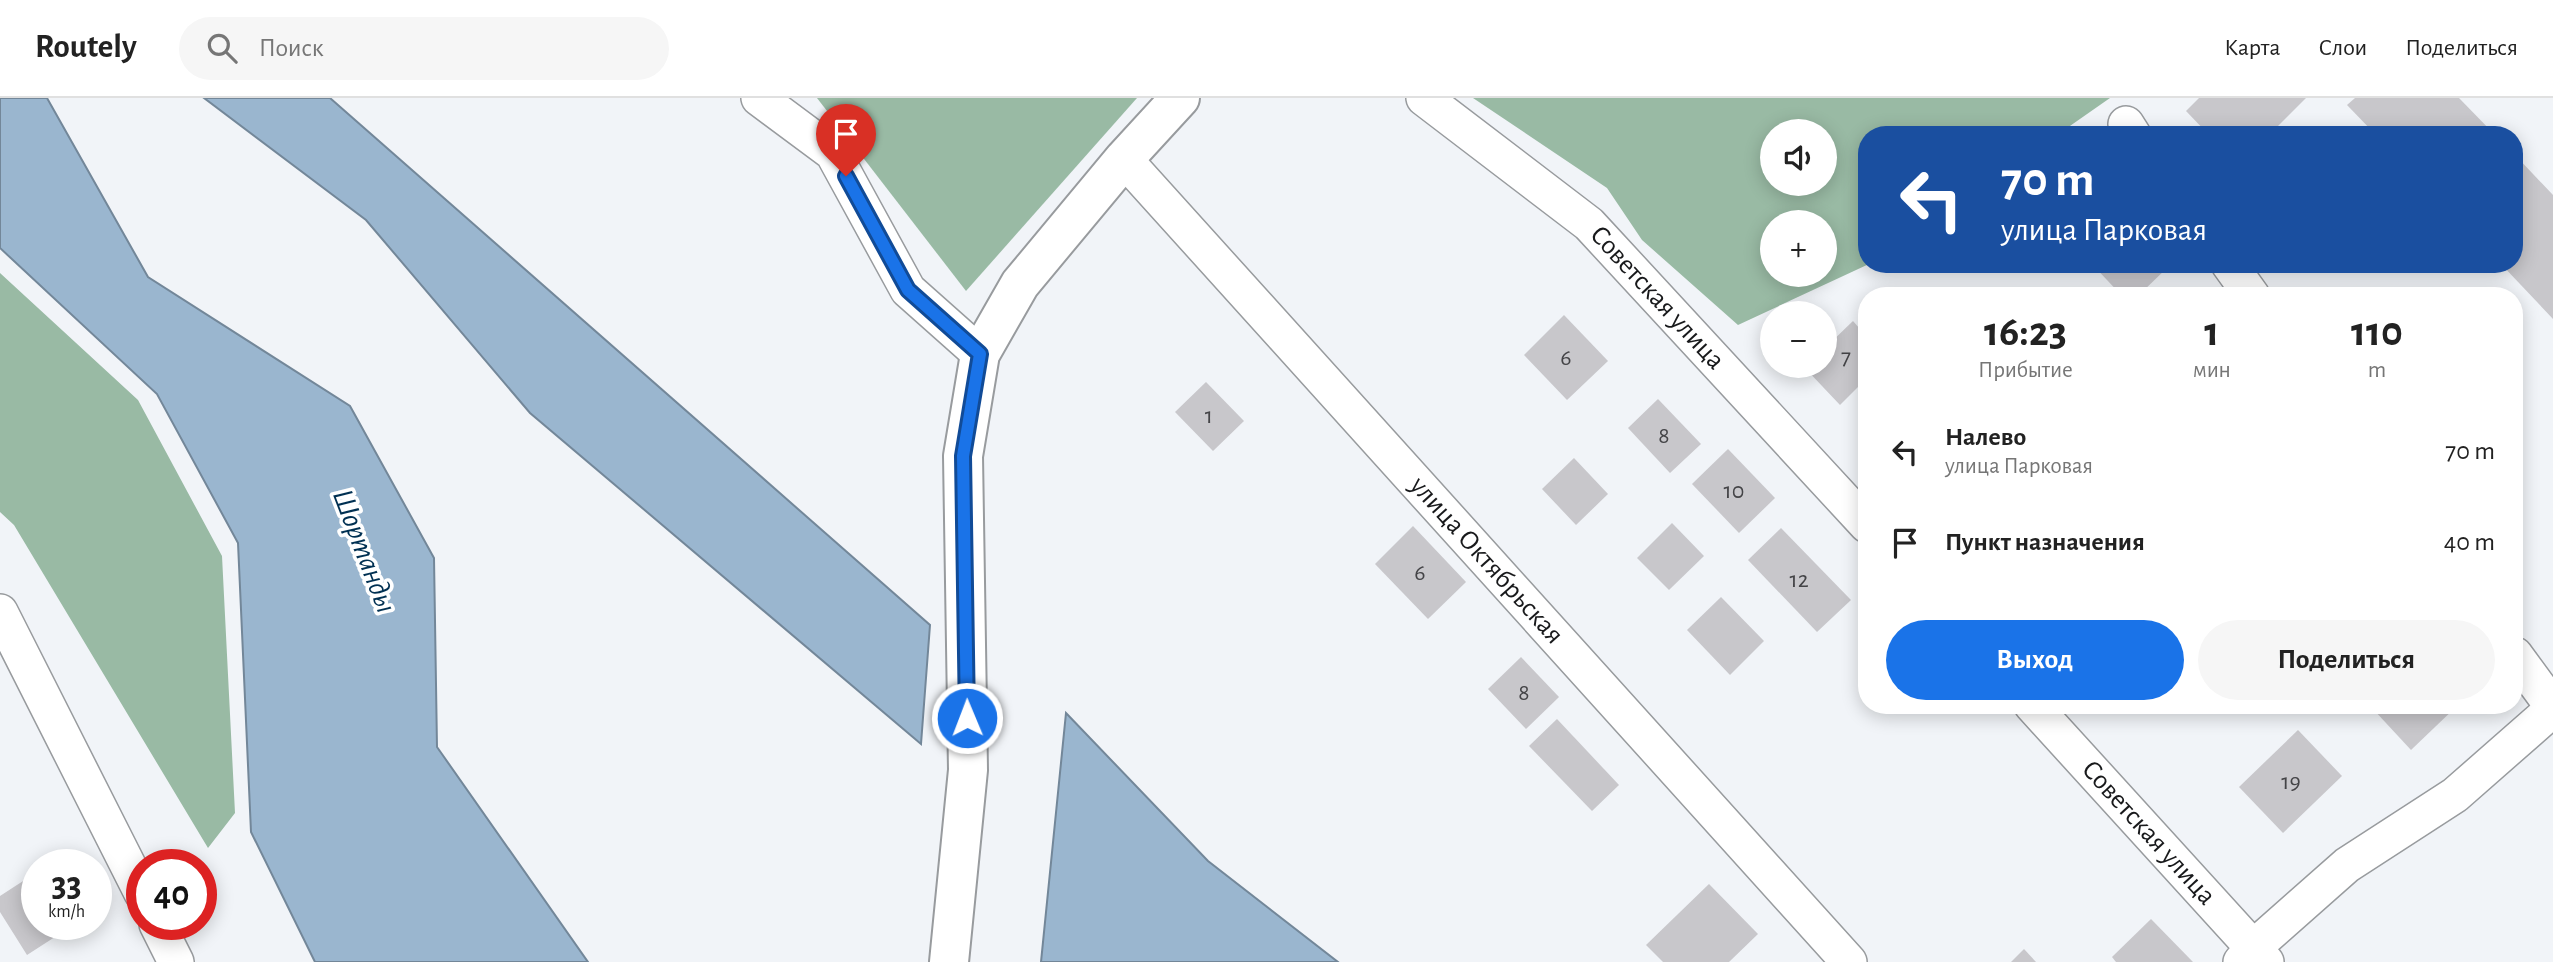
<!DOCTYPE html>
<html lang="ru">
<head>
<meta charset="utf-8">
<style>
	body { margin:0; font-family:"Alegreya Sans",sans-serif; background:#f6f6f6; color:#222; height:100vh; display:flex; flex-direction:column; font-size:26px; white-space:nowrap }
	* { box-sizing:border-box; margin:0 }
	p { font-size:23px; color:#767676 }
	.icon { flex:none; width:38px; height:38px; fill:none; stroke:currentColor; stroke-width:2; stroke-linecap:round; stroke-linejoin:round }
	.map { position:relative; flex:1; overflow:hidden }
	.drawer { position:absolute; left:1858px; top:189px; width:665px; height:427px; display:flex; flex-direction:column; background:#fff; border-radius:28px; box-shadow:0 4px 18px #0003 }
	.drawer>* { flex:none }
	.banner { position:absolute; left:1858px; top:28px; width:665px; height:147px; border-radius:28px; box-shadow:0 4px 18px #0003; background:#1a4fa0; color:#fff; overflow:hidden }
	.fabs { position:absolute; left:1760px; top:21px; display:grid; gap:14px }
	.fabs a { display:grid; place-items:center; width:77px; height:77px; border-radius:50%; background:#fff; box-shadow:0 4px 18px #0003; font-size:35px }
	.speed { position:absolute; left:21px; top:751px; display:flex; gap:14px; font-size:35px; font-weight:700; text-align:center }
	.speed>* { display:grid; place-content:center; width:91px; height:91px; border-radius:50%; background:#fff; box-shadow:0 4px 18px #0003; line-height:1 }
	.speed small { font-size:18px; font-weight:400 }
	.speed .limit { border:10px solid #d22; background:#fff; color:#111 }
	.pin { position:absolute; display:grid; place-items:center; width:60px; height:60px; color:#fff; margin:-72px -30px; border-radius:50% 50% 50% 0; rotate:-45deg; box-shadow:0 0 7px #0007 }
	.pin .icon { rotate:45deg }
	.me { position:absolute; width:77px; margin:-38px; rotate:359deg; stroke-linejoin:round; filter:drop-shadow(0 0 5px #0008) }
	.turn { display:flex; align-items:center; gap:24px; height:147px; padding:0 28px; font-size:32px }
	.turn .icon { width:91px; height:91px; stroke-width:2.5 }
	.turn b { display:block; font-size:49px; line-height:60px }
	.eta { display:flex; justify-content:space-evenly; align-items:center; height:119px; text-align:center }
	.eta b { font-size:42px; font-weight:700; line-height:49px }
	.primary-button { display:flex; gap:14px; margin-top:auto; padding:14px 28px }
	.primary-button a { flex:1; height:80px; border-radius:42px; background:#1a73e8; color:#fff; font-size:28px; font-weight:700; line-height:80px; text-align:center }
	.primary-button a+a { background:#f6f6f6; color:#222 }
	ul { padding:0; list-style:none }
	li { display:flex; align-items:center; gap:21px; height:91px; padding:0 28px }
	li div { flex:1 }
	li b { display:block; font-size:26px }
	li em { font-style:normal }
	header { display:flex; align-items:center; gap:42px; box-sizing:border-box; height:98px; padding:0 35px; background:#fff; border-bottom:2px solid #e0e0e0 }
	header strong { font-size:33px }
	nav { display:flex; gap:38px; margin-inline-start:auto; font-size:24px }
	.search { width:490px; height:63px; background:#f6f6f6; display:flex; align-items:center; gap:18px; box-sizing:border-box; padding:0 24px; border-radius:38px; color:#767676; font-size:26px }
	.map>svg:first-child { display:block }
	.forest { fill:#99baa4; fill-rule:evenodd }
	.water { fill:#9ab6cf; stroke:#738799; stroke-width:2 }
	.building { fill:#c8c7cb }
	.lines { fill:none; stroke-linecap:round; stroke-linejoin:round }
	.minor-casing { stroke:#989b9e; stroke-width:38 }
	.tertiary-casing { stroke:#989b9e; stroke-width:42 }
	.minor { stroke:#fff; stroke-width:35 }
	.tertiary { stroke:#fff; stroke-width:38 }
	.route-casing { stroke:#114b97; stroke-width:18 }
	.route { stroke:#1a73e8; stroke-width:12 }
	.labels { text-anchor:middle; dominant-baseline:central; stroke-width:7; stroke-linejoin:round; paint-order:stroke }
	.number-label { font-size:24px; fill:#444447 }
	.street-label { font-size:28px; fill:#18191b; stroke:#fff }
	.water-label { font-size:30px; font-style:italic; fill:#003052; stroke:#fff }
</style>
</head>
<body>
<header>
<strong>Routely</strong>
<div class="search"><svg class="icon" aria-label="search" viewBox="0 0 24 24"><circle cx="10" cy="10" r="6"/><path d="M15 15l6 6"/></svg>Поиск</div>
<nav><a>Карта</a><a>Слои</a><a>Поделиться</a></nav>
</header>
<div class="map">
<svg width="2553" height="864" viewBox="0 0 2553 864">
	<rect width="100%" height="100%" fill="#f1f4f8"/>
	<g class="forest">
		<path d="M 817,0 L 1137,0 L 966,193 Z"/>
		<path d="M 1473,0 L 2110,0 L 2057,37 L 1867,37 L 1867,166 L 1869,166 L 1738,227 L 1642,142 L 1607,90 ZM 1773,33 L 1825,33 L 1825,86 L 1773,86 ZM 1773,124 L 1825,124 L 1825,177 L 1773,177 Z"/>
		<path d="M 0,175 L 138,302 L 222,458 L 235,715 L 208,750 L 14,427 L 0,414 Z"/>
	</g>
	<g class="water">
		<path d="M 0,0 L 47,0 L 148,179 L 350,308 L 434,460 L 437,649 L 588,864 L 315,864 L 251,734 L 238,445 L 157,296 L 0,150 Z"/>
		<path d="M 204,0 L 330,0 L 930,527 L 921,646 L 530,315 L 366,122 Z"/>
		<path d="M 1066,615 L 1208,763 L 1338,864 L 1041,864 Z"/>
	</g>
	<g class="building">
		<path d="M 2199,0 L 2306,0 L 2269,37 L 2209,37 L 2186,13 Z"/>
		<path d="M 2355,0 L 2459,0 L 2495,37 L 2376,37 L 2347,7 Z"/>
		<path d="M 2515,57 L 2553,97 L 2553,221 L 2501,166 L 2515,166 Z"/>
		<path d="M 2092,166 L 2171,166 L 2138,198 L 2122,198 Z"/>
		<path d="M 1564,217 L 1608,263 L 1567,302 L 1524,257 Z"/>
		<path d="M 1853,223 L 1867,239 L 1867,280 L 1840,307 L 1805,270 L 1807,268 L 1825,268 L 1825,250 Z"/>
		<path d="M 1206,284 L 1244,323 L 1213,353 L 1175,314 Z"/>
		<path d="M 1658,301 L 1701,346 L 1670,375 L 1628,330 Z"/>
		<path d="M 1728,351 L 1775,400 L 1739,435 L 1692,386 Z"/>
		<path d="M 1574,360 L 1608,396 L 1576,427 L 1542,391 Z"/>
		<path d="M 1672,425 L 1704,458 L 1669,492 L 1637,460 Z"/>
		<path d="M 1413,428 L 1466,484 L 1428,521 L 1375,466 Z"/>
		<path d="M 1781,430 L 1851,502 L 1817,534 L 1748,462 Z"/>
		<path d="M 1721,499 L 1764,543 L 1730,577 L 1687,532 Z"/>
		<path d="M 1521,559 L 1559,599 L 1526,631 L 1488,591 Z"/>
		<path d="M 2377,607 L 2458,607 L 2411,652 L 2373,611 Z"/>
		<path d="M 1557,621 L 1619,687 L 1592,713 L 1529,648 Z"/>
		<path d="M 2298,632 L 2342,678 L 2283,735 L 2239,689 Z"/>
		<path d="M 37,774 L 37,826 L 75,826 L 27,857 L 0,814 L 0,798 Z"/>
		<path d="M 1709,786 L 1758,836 L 1729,864 L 1663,864 L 1646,847 Z"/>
		<path d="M 2151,821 L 2193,864 L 2116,864 L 2112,859 Z"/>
		<path d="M 2024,851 L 2036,864 L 2011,864 Z"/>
	</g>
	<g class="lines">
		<defs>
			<g id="minor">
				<path d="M 759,0 L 833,55 L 908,192 L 980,256"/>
				<path id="s1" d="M 1424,0 L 1589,126 L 1867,427"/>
				<path d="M 2126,26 L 2133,37"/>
				<path id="s2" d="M 1124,61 L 1849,864"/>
				<path d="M 2229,166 L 2252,198"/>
				<path d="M 0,514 L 142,795"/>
				<path d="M 2515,557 L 2553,609"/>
				<path id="s3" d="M 2032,607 L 2266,864"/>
				<path d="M 157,826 L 176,864"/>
				<path d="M 2241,864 L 2253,850 L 2347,767 L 2455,697 L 2553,611"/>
			</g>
			<path id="tertiary" d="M 949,864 L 968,672 L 963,358 L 980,256 L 1020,186 L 1124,61 L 1180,0"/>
		</defs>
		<use href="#minor" class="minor-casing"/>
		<use href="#tertiary" class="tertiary-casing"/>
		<use href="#minor" class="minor"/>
		<use href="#tertiary" class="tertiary"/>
	</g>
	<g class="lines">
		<defs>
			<path id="route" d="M 846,78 L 908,192 L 980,256 L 963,358 L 967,620"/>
		</defs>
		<use href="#route" class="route-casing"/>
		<use href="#route" class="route"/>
	</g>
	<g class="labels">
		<g class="number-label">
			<text x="1846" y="259">7</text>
			<text x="1566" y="260">6</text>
			<text x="1209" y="318">1</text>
			<text x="1664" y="338">8</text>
			<text x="1734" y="393">10</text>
			<text x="1420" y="475">6</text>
			<text x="1799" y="482">12</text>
			<text x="1524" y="595">8</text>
			<text x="2291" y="684">19</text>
		</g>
		<g class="street-label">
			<text stroke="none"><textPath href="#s1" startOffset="308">Советская улица</textPath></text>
			<text stroke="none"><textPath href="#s2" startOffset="541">улица Октябрьская</textPath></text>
			<text stroke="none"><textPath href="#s3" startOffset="173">Советская улица</textPath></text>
		</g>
		<g class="water-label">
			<text transform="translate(364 453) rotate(69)">Шортанды</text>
		</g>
	</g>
</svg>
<div class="fabs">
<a><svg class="icon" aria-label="sound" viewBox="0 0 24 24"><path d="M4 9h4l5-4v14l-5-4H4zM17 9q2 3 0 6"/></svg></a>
<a>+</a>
<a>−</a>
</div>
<div class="speed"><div>33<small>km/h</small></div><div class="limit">40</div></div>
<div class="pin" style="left:846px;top:78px;background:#d93025"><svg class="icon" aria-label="arrive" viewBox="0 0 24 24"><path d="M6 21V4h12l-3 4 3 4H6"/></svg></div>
<svg class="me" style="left:967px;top:620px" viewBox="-20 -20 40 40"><circle r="17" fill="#1a73e8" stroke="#fff" stroke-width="3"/><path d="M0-11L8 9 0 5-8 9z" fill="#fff"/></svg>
<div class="banner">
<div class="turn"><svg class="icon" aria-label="left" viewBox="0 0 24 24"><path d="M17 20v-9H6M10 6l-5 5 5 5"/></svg><div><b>70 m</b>улица Парковая</div></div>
</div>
<section class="drawer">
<div class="eta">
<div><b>16:23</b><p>Прибытие</p></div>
<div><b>1</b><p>мин</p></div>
<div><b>110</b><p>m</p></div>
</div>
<ul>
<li><svg class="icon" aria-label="left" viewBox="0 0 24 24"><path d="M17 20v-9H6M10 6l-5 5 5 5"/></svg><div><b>Налево</b><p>улица Парковая</p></div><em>70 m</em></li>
<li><svg class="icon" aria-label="arrive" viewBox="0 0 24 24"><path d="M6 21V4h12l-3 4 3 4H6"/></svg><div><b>Пункт назначения</b></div><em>40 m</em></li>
</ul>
<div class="primary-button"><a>Выход</a><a>Поделиться</a></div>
</section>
</div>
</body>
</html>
